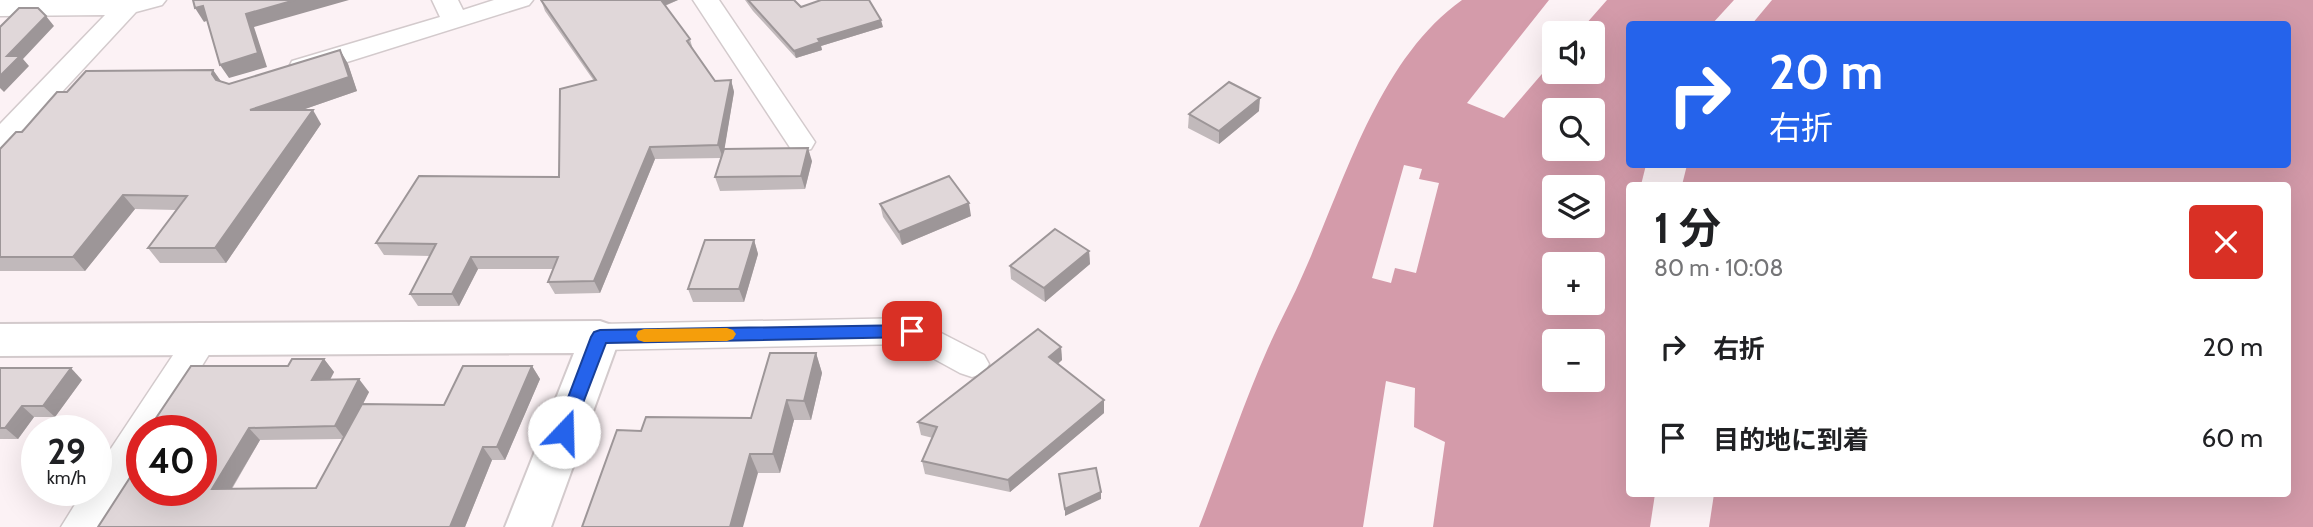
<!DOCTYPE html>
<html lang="ja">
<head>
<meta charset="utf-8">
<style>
	body { margin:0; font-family:Cabin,"Noto Sans JP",sans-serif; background:#f6f6f6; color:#202124; height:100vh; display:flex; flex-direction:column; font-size:26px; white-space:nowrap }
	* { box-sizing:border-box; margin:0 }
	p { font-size:23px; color:#757577 }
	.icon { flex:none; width:38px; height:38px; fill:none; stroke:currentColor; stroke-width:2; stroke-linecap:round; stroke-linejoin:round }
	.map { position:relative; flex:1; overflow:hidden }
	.sheet { position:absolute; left:1626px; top:182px; width:665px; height:315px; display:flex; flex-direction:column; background:#fff; border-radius:7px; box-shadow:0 7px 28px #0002 }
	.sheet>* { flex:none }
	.banner { position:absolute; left:1626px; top:21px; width:665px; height:147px; border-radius:7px; box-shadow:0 7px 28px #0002; background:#2563eb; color:#fff; overflow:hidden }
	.buttons { position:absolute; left:1542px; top:21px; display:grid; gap:14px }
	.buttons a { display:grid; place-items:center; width:63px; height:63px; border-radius:7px; background:#fff; box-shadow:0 7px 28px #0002; font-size:35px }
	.speed { position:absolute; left:21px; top:415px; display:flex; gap:14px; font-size:35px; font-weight:700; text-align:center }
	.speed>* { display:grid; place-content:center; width:91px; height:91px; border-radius:50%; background:#fff; box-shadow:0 7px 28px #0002; line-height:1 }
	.speed small { font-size:18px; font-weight:400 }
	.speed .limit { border:10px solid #d22; background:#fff; color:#111 }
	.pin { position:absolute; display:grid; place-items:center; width:60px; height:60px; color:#fff; margin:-30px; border-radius:14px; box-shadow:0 4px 10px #0006 }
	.me { position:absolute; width:77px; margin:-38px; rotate:21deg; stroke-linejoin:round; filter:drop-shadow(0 0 5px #0008) }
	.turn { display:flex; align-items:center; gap:24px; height:147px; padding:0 28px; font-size:32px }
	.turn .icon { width:91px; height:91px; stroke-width:2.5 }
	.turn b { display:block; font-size:49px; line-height:60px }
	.round { display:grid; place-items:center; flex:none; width:74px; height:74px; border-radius:7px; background:#f6f6f6 }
	.head { display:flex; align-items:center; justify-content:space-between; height:119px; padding:0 28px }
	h1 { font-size:42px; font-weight:700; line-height:52px }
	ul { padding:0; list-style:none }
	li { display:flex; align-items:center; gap:21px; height:91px; padding:0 28px }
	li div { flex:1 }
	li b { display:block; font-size:26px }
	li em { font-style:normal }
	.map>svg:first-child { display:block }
	.water { fill:#d49baa; fill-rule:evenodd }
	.pier { fill:#fcf2f5 }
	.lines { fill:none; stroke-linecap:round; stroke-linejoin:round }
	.minor-casing { stroke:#d3cacc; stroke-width:3 }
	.tertiary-casing { stroke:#d3cacc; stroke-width:4 }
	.minor { fill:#fff; fill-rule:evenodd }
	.tertiary { fill:#fff; fill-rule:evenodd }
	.wall { fill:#c1b9bb; fill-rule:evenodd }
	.shaded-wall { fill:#9d9698 }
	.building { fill:#e0d7d9; stroke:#9d9698; stroke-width:2 }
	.route { fill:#2563eb; stroke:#184099; stroke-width:2 }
	.slow { fill:#f59e0b }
</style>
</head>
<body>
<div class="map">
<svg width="2313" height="527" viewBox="0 0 2313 527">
	<rect width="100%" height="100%" fill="#fcf2f5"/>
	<path class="water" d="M 1462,0 L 2313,0 L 2313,527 L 1199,527 C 1222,468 1242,407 1268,348 C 1279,323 1293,298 1304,272 C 1345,181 1378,60 1462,0 ZM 1629,24 L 2287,24 L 2287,164 L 1629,164 ZM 1554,33 L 1592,33 L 1592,72 L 1554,72 ZM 1554,110 L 1592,110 L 1592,149 L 1554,149 ZM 1629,186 L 2287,186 L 2287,494 L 1629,494 ZM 1554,187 L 1592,187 L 1592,226 L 1554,226 ZM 1554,264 L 1592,264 L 1592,303 L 1554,303 ZM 1554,341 L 1592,341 L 1592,380 L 1554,380 Z"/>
	<g class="pier">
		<path d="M 1549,0 L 1607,0 L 1578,33 L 1554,33 L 1554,60 L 1504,118 L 1467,103 Z"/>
		<path d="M 1734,0 L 1772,0 L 1752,24 L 1712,24 Z"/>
		<path d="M 1404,165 L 1422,169 L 1419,179 L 1439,183 L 1416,273 L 1395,268 L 1391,283 L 1372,278 Z"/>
		<path d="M 1646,165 L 1687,165 L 1682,185 L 1641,185 Z"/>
		<path d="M 1386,381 L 1415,388 L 1414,427 L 1445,442 L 1433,527 L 1363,527 Z"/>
		<path d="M 1655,494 L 1714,494 L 1709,527 L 1650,527 Z"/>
	</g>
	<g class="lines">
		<defs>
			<g id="minor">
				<path d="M 0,0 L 166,0 L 162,5 L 136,12 L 10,148 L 0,151 L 0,124 L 105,15 L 0,16 Z"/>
				<path d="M 432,0 L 458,0 L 463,10 L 494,0 L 533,0 L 529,5 L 312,73 L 302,75 L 292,73 L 289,67 L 292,61 L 440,17 Z"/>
				<path d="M 693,0 L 719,0 L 815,142 L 811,149 L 801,152 L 791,149 Z"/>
				<path d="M 912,318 L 984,355 L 989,364 L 984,373 L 972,377 L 960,373 L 907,344 L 600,350 L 588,346 L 583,337 L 588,328 L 600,324 Z"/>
				<path d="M 201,327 L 213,331 L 218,340 L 162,430 L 142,430 L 142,462 L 101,527 L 61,527 L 84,490 L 96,490 L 96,471 L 189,331 Z"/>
			</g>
			<path id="tertiary" d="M 600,321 L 614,326 L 620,337 L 551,527 L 505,527 L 574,353 L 0,356 L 0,324 Z"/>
		</defs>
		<use href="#minor" class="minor-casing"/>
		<use href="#tertiary" class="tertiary-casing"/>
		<use href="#minor" class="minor"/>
		<use href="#tertiary" class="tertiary"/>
	</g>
	<g class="wall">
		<path d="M 541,0 L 678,0 L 665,6 L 690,39 L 693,50 L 715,81 L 731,80 L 734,92 L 724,150 L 812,161 L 805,189 L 720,191 L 715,177 L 722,158 L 655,159 L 600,293 L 555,294 L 548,282 L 554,269 L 478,269 L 459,306 L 418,306 L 410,294 L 430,256 L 384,255 L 376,243 L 559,177 L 594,81 L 545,11 Z"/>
		<path d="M 745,0 L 794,0 L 801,7 L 883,27 L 821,46 L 822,50 L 796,58 L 753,11 Z"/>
		<path d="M 340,50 L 348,64 L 357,91 L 302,110 L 321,124 L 226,263 L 160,263 L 148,248 L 176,210 L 135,209 L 85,271 L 0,271 L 0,149 L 67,92 L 213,70 L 221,82 L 229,84 Z"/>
		<path d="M 1259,111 L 1219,144 L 1188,128 L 1189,114 Z"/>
		<path d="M 880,204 L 971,216 L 902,245 L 883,217 Z"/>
		<path d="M 754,240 L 758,254 L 744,302 L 693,302 L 688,289 Z"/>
		<path d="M 1089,251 L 1090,264 L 1045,302 L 1011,279 L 1010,266 Z"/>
		<path d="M 1061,347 L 1062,360 L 1058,364 L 1104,400 L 1104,413 L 1010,492 L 925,474 L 922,461 L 933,438 L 921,435 L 918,422 Z"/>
		<path d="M 816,353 L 822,373 L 811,420 L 794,420 L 780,473 L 758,473 L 641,431 L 751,418 Z"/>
		<path d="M 324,359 L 334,372 L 330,380 L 369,392 L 363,404 L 444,405 L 532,366 L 540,379 L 505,460 L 492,460 L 465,527 L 98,527 L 201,490 L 201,430 L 153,430 L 150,427 L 288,366 ZM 342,439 L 316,488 L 232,489 L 260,440 Z"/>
		<path d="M 0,368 L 82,380 L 55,417 L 34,417 L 18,439 L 0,439 Z"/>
	</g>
	<g class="shaded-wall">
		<path d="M 295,0 L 349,0 L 254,27 L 267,67 L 229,78 L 220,65 L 246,14 Z"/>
		<path d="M 659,0 L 678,0 L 661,7 Z"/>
		<path d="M 203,6 L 211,19 L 204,22 L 195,8 Z"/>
		<path d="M 46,16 L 54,26 L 23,59 L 29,66 L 4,92 L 0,88 L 0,76 L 7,56 Z"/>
		<path d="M 881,20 L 883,27 L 821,46 L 822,50 L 796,58 L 794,51 L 818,39 Z"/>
		<path d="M 340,50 L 348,64 L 357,91 L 259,125 L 250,110 Z"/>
		<path d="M 213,70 L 223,84 L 222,88 L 212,74 Z"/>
		<path d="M 731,80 L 734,92 L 723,158 L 718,145 Z"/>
		<path d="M 1260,98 L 1259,111 L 1219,144 L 1219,131 Z"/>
		<path d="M 313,110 L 321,124 L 226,263 L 215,248 Z"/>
		<path d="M 650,147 L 655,159 L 600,293 L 594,281 Z"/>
		<path d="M 808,148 L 812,161 L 805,189 L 801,176 Z"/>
		<path d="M 123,195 L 135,209 L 85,271 L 73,257 Z"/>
		<path d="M 969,203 L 971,216 L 902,245 L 899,232 Z"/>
		<path d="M 754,240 L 758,254 L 744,302 L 739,289 Z"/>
		<path d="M 1089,251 L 1090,264 L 1045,302 L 1044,288 Z"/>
		<path d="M 471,257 L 478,269 L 459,306 L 452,294 Z"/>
		<path d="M 1061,347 L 1062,360 L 1050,370 L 1049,357 Z"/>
		<path d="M 816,353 L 822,373 L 811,420 L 804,401 Z"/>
		<path d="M 324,359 L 334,372 L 323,393 L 312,380 Z"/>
		<path d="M 532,366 L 540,379 L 505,460 L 497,447 Z"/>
		<path d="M 71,368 L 82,380 L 55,417 L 43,406 Z"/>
		<path d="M 359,379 L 369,392 L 345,439 L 335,426 Z"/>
		<path d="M 787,400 L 794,420 L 780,473 L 773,454 Z"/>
		<path d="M 1104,400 L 1104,413 L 1010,492 L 1008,480 Z"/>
		<path d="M 22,406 L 34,417 L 18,439 L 5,428 Z"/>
		<path d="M 249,428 L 260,440 L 224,501 L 212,489 Z"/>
		<path d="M 483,447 L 492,460 L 465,527 L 450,527 Z"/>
		<path d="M 750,454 L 758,473 L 743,527 L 730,527 Z"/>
		<path d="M 1101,492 L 1101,499 L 1065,516 L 1065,509 Z"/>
	</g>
	<g class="building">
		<path d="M 193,0 L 295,0 L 246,14 L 258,53 L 220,65 L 203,6 L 195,8 Z"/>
		<path d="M 541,0 L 661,0 L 690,39 L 687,41 L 715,81 L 731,80 L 718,145 L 650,147 L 594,281 L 548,282 L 558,257 L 471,257 L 452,294 L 410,294 L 436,244 L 376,243 L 419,176 L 559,177 L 560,89 L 596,80 Z"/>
		<path d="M 748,0 L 794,0 L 801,7 L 821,0 L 869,0 L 881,20 L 818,39 L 820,42 L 794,51 Z"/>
		<path d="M 19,8 L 38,8 L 46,16 L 7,56 L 20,56 L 0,76 L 0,27 Z"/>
		<path d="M 340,50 L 349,77 L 250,110 L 313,110 L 215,248 L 148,248 L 187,196 L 123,195 L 73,257 L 0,257 L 0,149 L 16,132 L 22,132 L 57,92 L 67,92 L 86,71 L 213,70 L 212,74 L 216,80 L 229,84 Z"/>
		<path d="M 1229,82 L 1260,98 L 1219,131 L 1189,114 Z"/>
		<path d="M 808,148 L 801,176 L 715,177 L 724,149 Z"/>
		<path d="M 949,176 L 969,203 L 899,232 L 880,204 Z"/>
		<path d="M 1055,229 L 1089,251 L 1044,288 L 1010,266 Z"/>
		<path d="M 705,240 L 754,240 L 739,289 L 688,289 Z"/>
		<path d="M 1038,329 L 1061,347 L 1049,357 L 1104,400 L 1008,480 L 922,461 L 937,427 L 918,422 Z"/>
		<path d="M 770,353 L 816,353 L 804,401 L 787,400 L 773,454 L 750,454 L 730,527 L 582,527 L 617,430 L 641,431 L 646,417 L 751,418 Z"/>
		<path d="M 292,359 L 324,359 L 312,380 L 359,379 L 335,426 L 249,428 L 212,489 L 316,488 L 362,404 L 444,405 L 463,366 L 532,366 L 497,447 L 483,447 L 450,527 L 98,527 L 131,476 L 142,476 L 142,490 L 201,490 L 201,430 L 168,430 L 168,427 L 150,427 L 191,366 L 288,366 Z"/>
		<path d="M 0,368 L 71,368 L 43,406 L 22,406 L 5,428 L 0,428 Z"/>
		<path d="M 1096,468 L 1101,492 L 1065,509 L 1059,474 Z"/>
	</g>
	<path class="route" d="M 912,325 L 918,326 L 920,331 L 918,335 L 912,337 L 606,343 L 570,437 L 564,439 L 557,437 L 555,432 L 591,337 L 594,332 L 600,330 Z"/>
	<path class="slow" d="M 727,328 L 733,330 L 736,334 L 733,339 L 727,341 L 644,342 L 638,340 L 636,336 L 638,331 L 644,329 Z"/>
</svg>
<div class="buttons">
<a><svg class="icon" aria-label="sound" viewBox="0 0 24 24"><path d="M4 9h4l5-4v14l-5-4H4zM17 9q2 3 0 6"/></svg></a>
<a><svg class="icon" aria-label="search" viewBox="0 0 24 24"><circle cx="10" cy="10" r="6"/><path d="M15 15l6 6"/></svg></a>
<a><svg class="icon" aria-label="layers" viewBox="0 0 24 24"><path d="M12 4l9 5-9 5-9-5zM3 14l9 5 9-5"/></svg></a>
<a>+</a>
<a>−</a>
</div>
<div class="speed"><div>29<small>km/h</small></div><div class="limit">40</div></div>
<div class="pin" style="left:912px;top:331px;background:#d93025"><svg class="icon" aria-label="arrive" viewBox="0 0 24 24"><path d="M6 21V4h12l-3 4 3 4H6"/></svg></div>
<svg class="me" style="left:564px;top:432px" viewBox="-20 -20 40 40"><circle r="19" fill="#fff"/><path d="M0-13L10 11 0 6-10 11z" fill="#2563eb"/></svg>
<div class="banner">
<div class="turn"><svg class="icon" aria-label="right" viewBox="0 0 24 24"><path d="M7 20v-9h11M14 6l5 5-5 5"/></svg><div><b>20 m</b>右折</div></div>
</div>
<section class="sheet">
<div class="head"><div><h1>1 分</h1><p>80 m · 10:08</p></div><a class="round" style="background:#d93025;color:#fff"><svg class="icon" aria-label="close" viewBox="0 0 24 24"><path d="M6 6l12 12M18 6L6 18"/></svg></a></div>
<ul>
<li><svg class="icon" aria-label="right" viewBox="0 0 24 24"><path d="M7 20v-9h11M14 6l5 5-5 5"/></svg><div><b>右折</b></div><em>20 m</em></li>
<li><svg class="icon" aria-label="arrive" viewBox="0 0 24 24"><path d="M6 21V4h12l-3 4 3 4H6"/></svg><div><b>目的地に到着</b></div><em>60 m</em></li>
</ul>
</section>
</div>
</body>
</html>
